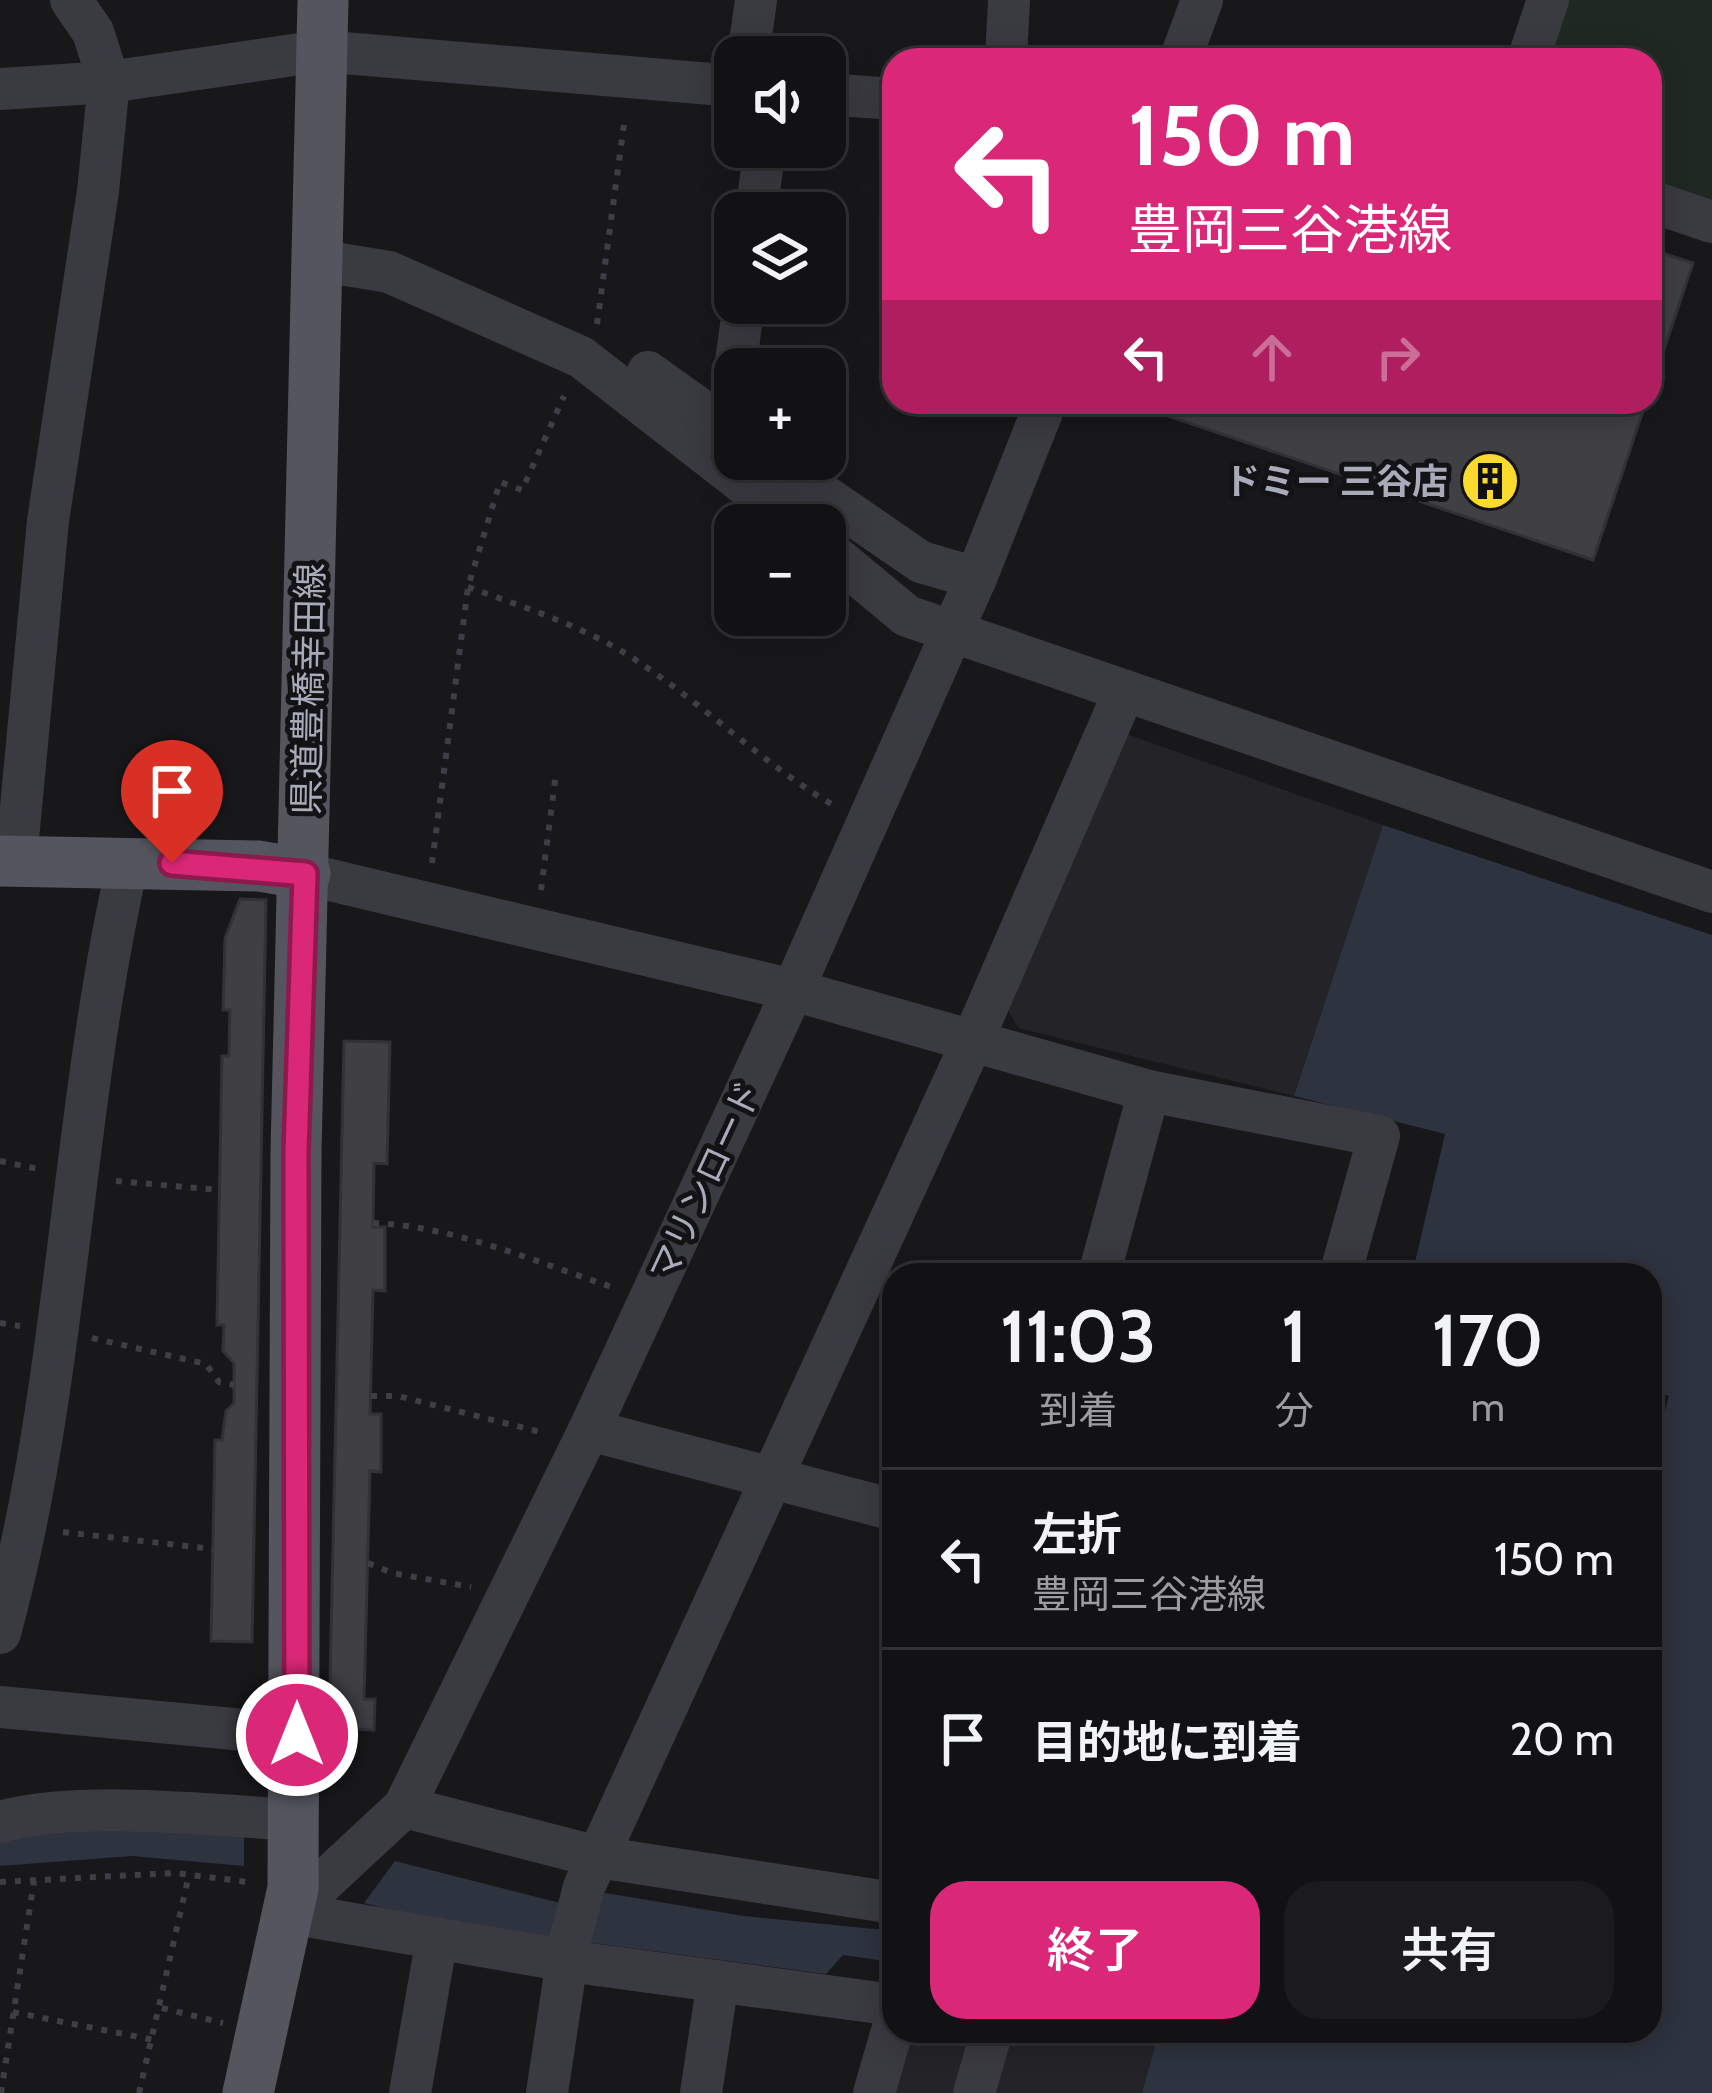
<!DOCTYPE html>
<html lang="ja">
<head>
<meta charset="utf-8">
<style>
	body { margin:0; font-family:Cabin,"Noto Sans JP",sans-serif; background:#1b1a1d; color:#f1f3f6; height:100vh; display:flex; flex-direction:column; font-size:45px; white-space:nowrap }
	* { box-sizing:border-box; margin:0 }
	p { font-size:39px; color:#9c9da0 }
	.icon { flex:none; width:66px; height:66px; fill:none; stroke:currentColor; stroke-width:2; stroke-linecap:round; stroke-linejoin:round }
	.map { position:relative; flex:1; overflow:hidden }
	.details { position:absolute; left:882px; top:1263px; width:780px; height:780px; display:flex; flex-direction:column; background:#121114; border-radius:36px; box-shadow:0 6px 30px #0003,0 0 0 3px #313134 }
	.details>* { flex:none }
	.top-card { position:absolute; left:882px; top:48px; width:780px; height:366px; border-radius:36px; box-shadow:0 6px 30px #0003,0 0 0 3px #313134; background:#db2777; color:#fff; overflow:hidden }
	.fabs { position:absolute; left:714px; top:36px; display:grid; gap:24px }
	.fabs a { display:grid; place-items:center; width:132px; height:132px; border-radius:24px; background:#121114; box-shadow:0 6px 30px #0003,0 0 0 3px #313134; font-size:60px }
	.pin { position:absolute; display:grid; place-items:center; width:102px; height:102px; color:#fff; margin:-123px -51px; border-radius:50% 50% 50% 0; rotate:-45deg; box-shadow:0 0 12px #0007 }
	.pin .icon { rotate:45deg }
	.me { position:absolute; width:132px; margin:-66px; rotate:0deg; stroke-linejoin:round; filter:drop-shadow(0 0 9px #0008) }
	.turn { display:flex; align-items:center; gap:42px; height:252px; padding:0 48px; font-size:54px }
	.turn .icon { width:156px; height:156px; stroke-width:2.5 }
	.turn b { display:block; font-size:84px; line-height:102px }
	.lanes { display:flex; align-items:center; height:114px; padding:0 48px; background:#0003; justify-content:center; gap:60px; direction:ltr }
	.lanes .off { opacity:.35 }
	.eta { display:flex; justify-content:space-evenly; align-items:center; height:204px; text-align:center }
	.eta b { font-size:72px; font-weight:600; line-height:84px }
	.action { display:flex; gap:24px; margin-top:auto; padding:24px 48px }
	.action a { flex:1; height:138px; border-radius:36px; background:#db2777; color:#fff; font-size:48px; font-weight:600; line-height:138px; text-align:center }
	.action a+a { background:#1b1a1d; color:#f1f3f6 }
	ul { padding:0; list-style:none }
	li { display:flex; align-items:center; gap:36px; height:180px; padding:0 48px; border-top:3px solid #313134 }
	li div { flex:1 }
	li b { display:block; font-size:45px }
	li em { font-style:normal }
	.map>svg:first-child { display:block }
	.built { fill:#242327 }
	.green { fill:#1f2822 }
	.water { fill:#2d333f }
	.building { fill:#3f3f44; stroke:#323136; stroke-width:3 }
	.lines { fill:none; stroke-linecap:round; stroke-linejoin:round }
	.path { stroke:#3e3f46; stroke-width:6; stroke-dasharray:6 9; stroke-linecap:butt }
	.minor { stroke:#3a3a41; stroke-width:42 }
	.major { stroke:#54555e; stroke-width:51 }
	.route-casing { stroke:#8e194d; stroke-width:30 }
	.route { stroke:#db2777; stroke-width:21 }
	.labels { text-anchor:middle; dominant-baseline:central; stroke-width:10; stroke-linejoin:round; paint-order:stroke }
	.poi-label { font-size:36px; font-weight:bold; fill:#a9abba; stroke:#131215; text-anchor:end }
	.street-label { font-size:36px; fill:#a9abba; stroke:#131215 }
</style>
</head>
<body>
<div class="map">
<svg width="1712" height="2093" viewBox="0 0 1712 2093">
	<rect width="100%" height="100%" fill="#18171a"/>
	<g class="built">
		<path d="M 1121,732 L 1383,825 L 1294,1096 L 1018,1028 L 1004,1003 Z"/>
		<path d="M 912,2031 L 1159,2031 L 1142,2093 L 895,2093 Z"/>
	</g>
	<path class="green" d="M 1563,0 L 1712,0 L 1712,200 L 1650,180 L 1650,60 L 1543,60 Z"/>
	<g class="water">
		<path d="M 1383,825 L 1712,935 L 1712,2093 L 1142,2093 L 1159,2031 L 1650,2031 L 1650,1465 L 1669,1396 L 1650,1390 L 1650,1275 L 1412,1275 L 1445,1134 L 1294,1096 Z"/>
		<path d="M 244,1826 L 244,1866 L 132,1856 L 0,1866 L 0,1838 L 42,1829 Z"/>
		<path d="M 395,1861 L 568,1905 L 599,1892 L 744,1916 L 894,1931 L 891,1962 L 843,1955 L 826,1974 L 443,1923 L 364,1903 Z"/>
	</g>
	<g class="building">
		<path d="M 1650,249 L 1693,263 L 1650,392 Z"/>
		<path d="M 1127,402 L 1646,402 L 1593,560 Z"/>
		<path d="M 240,899 L 266,900 L 252,1642 L 211,1641 L 215,1440 L 222,1440 L 226,1411 L 234,1403 L 234,1363 L 223,1351 L 224,1325 L 217,1325 L 222,1056 L 229,1056 L 230,1010 L 223,1010 L 225,938 Z"/>
		<path d="M 344,1041 L 390,1042 L 387,1164 L 374,1163 L 373,1227 L 385,1227 L 385,1291 L 373,1290 L 370,1414 L 381,1414 L 381,1472 L 370,1471 L 364,1699 L 375,1699 L 374,1730 L 329,1728 Z"/>
	</g>
	<g class="lines">
		<g class="path">
			<path d="M 597,324 L 625,117"/>
			<path d="M 468,587 C 529,609 593,629 646,667 C 711,711 765,765 833,805"/>
			<path d="M 432,863 L 468,587 L 500,482 L 522,490 L 564,396"/>
			<path d="M 541,890 L 556,773"/>
			<path d="M 0,1161 L 38,1169"/>
			<path d="M 116,1181 L 220,1190"/>
			<path d="M 373,1223 C 454,1226 536,1262 612,1287"/>
			<path d="M 0,1323 L 20,1326"/>
			<path d="M 92,1338 L 206,1364 L 219,1382 L 234,1385"/>
			<path d="M 371,1396 L 398,1396 L 544,1433"/>
			<path d="M 63,1532 L 213,1549"/>
			<path d="M 368,1563 L 392,1573 L 471,1587"/>
			<path d="M 0,1882 L 175,1873 L 248,1882"/>
			<path d="M 162,2008 L 223,2023"/>
			<path d="M 13,2012 L 154,2040"/>
			<path d="M 1,2093 L 34,1881"/>
			<path d="M 139,2093 L 189,1875"/>
		</g>
		<g class="minor">
			<path d="M 748,57 L 756,0"/>
			<path d="M 1006,60 L 1009,0"/>
			<path d="M 1180,60 L 1202,0"/>
			<path d="M 1528,60 L 1548,0"/>
			<path d="M 0,89 L 109,82 L 320,51 L 735,86"/>
			<path d="M 825,94 L 894,99"/>
			<path d="M 1650,201 L 1712,222"/>
			<path d="M 756,213 L 765,147"/>
			<path d="M 316,260 L 389,272 L 581,357 L 797,525"/>
			<path d="M 648,372 L 735,434"/>
			<path d="M 724,450 L 744,303"/>
			<path d="M 771,459 L 921,562 L 976,578"/>
			<path d="M 825,548 L 907,616 L 1712,892"/>
			<path d="M 16,860 L 48,521 L 98,191 L 109,82 L 93,32 L 71,0"/>
			<path d="M 305,874 L 793,990 L 1149,1091 L 1099,1275"/>
			<path d="M 1149,1091 L 1379,1136 L 1340,1275"/>
			<path d="M 589,1430 L 894,1510"/>
			<path d="M 0,1633 C 69,1381 70,1116 128,862"/>
			<path d="M 0,1707 L 297,1735"/>
			<path d="M 404,1807 L 598,1857 L 894,1903"/>
			<path d="M 0,1822 C 77,1800 213,1815 294,1820"/>
			<path d="M 290,1913 L 404,1807 L 589,1430 L 793,990 L 976,578 L 1046,402"/>
			<path d="M 290,1913 L 568,1961 L 894,2005"/>
			<path d="M 410,2093 L 437,1938"/>
			<path d="M 547,2093 L 570,1940 L 584,1887 L 972,1042 L 1124,692"/>
			<path d="M 701,2093 L 718,1981"/>
			<path d="M 874,2093 L 894,2024"/>
			<path d="M 974,2093 L 992,2031"/>
		</g>
		<g class="major">
			<path d="M 0,861 L 259,866 L 305,874"/>
			<path d="M 248,2093 L 293,1888 L 296,1152 L 323,0"/>
		</g>
	</g>
	<g class="lines">
		<defs>
			<path id="route" d="M 172,863 L 305,874 L 296,1152 L 297,1735"/>
		</defs>
		<use href="#route" class="route-casing"/>
		<use href="#route" class="route"/>
	</g>
	<defs>
		<symbol id="building-disc" viewBox="-11 -11 22 22"><circle r="9.5" fill="#fada2f" stroke="#131215"/><path d="M-4-6H4V6H1V3H-1V6H-4ZM-2.5-4.3h1.7v1.8h-1.7ZM.8-4.3h1.7v1.8H.8ZM-2.5-1h1.7V.8h-1.7ZM.8-1h1.7V.8H.8Z" fill="#111"/></symbol>
	</defs>
	<g fill-rule="evenodd">
		<use href="#building-disc" x="1457" y="448" width="66" height="66"/>
	</g>
	<g class="labels">
		<g class="poi-label">
			<text x="1448" y="481">ドミー 三谷店</text>
		</g>
		<g class="street-label">
			<text transform="translate(308 689) rotate(-89)">県道豊橋幸田線</text>
			<text transform="translate(705 1181) rotate(-65)">マリンロード</text>
		</g>
	</g>
</svg>
<div class="fabs">
<a><svg class="icon" aria-label="sound" viewBox="0 0 24 24"><path d="M4 9h4l5-4v14l-5-4H4zM17 9q2 3 0 6"/></svg></a>
<a><svg class="icon" aria-label="layers" viewBox="0 0 24 24"><path d="M12 4l9 5-9 5-9-5zM3 14l9 5 9-5"/></svg></a>
<a>+</a>
<a>−</a>
</div>
<div class="pin" style="left:172px;top:863px;background:#d93025"><svg class="icon" aria-label="arrive" viewBox="0 0 24 24"><path d="M6 21V4h12l-3 4 3 4H6"/></svg></div>
<svg class="me" style="left:297px;top:1735px" viewBox="-20 -20 40 40"><circle r="17" fill="#db2777" stroke="#fff" stroke-width="3"/><path d="M0-11L8 9 0 5-8 9z" fill="#fff"/></svg>
<div class="top-card">
<div class="turn"><svg class="icon" aria-label="left" viewBox="0 0 24 24"><path d="M17 20v-9H6M10 6l-5 5 5 5"/></svg><div><b>150 m</b>豊岡三谷港線</div></div>
<div class="lanes"><svg class="icon" aria-label="left" viewBox="0 0 24 24"><path d="M17 20v-9H6M10 6l-5 5 5 5"/></svg><svg class="icon off" aria-label="ahead" viewBox="0 0 24 24"><path d="M12 20V5M6 11l6-6 6 6"/></svg><svg class="icon off" aria-label="right" viewBox="0 0 24 24"><path d="M7 20v-9h11M14 6l5 5-5 5"/></svg></div>
</div>
<section class="details">
<div class="eta">
<div><b>11:03</b><p>到着</p></div>
<div><b>1</b><p>分</p></div>
<div><b>170</b><p>m</p></div>
</div>
<ul>
<li><svg class="icon" aria-label="left" viewBox="0 0 24 24"><path d="M17 20v-9H6M10 6l-5 5 5 5"/></svg><div><b>左折</b><p>豊岡三谷港線</p></div><em>150 m</em></li>
<li><svg class="icon" aria-label="arrive" viewBox="0 0 24 24"><path d="M6 21V4h12l-3 4 3 4H6"/></svg><div><b>目的地に到着</b></div><em>20 m</em></li>
</ul>
<div class="action"><a>終了</a><a>共有</a></div>
</section>
</div>
</body>
</html>
